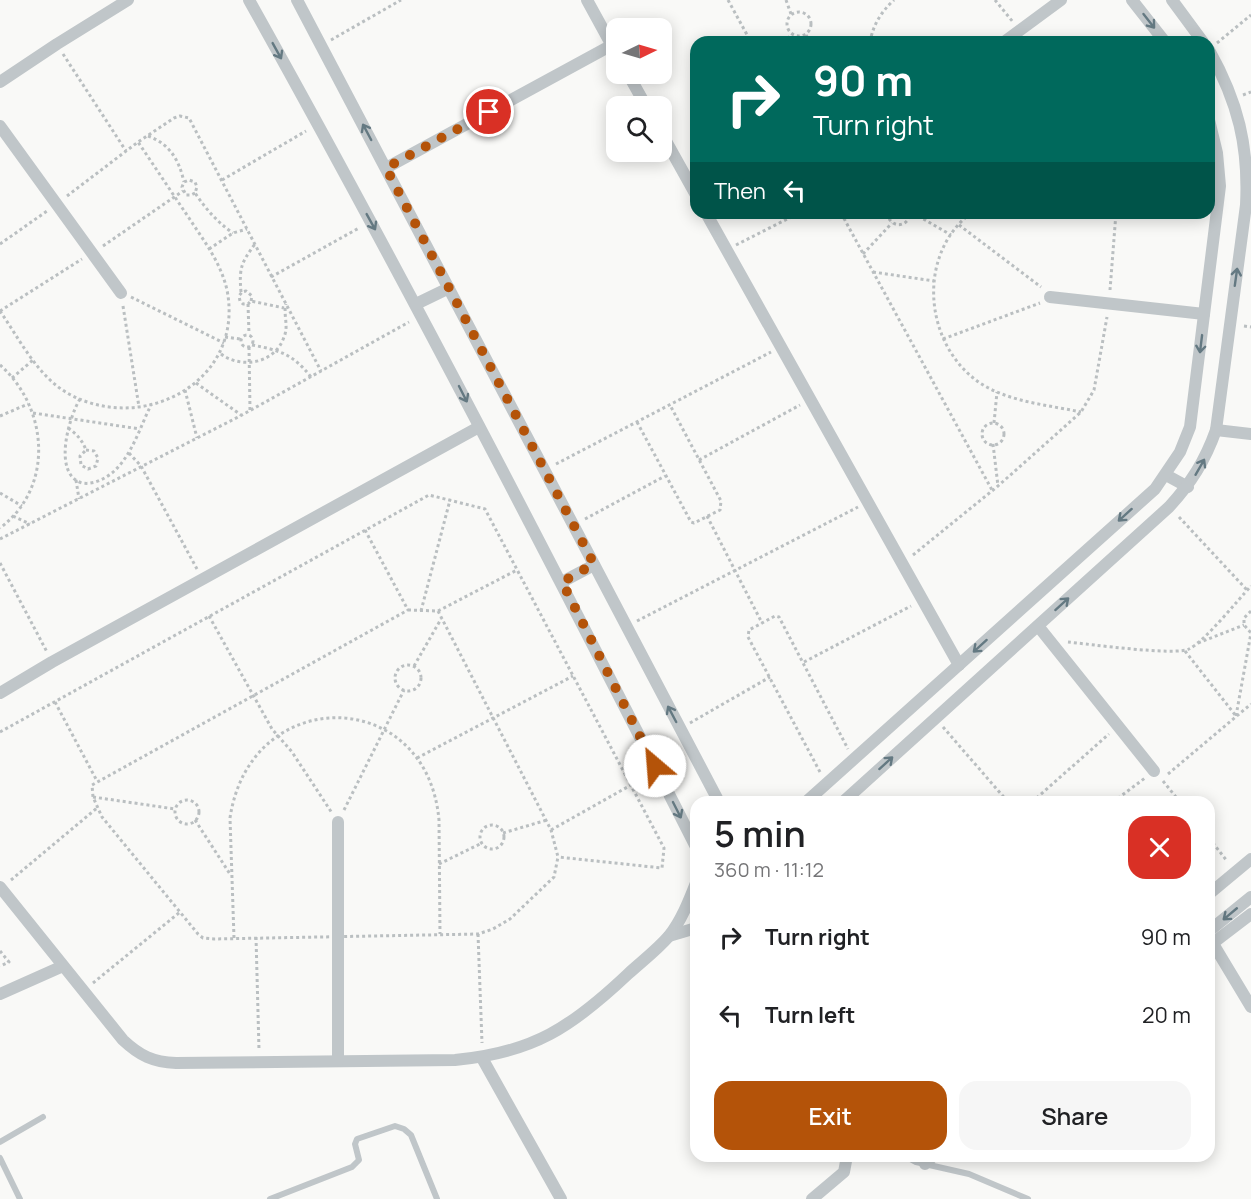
<!DOCTYPE html>
<html lang="en">
<head>
<meta charset="utf-8">
<style>
	body { margin:0; font-family:Manrope,sans-serif; background:#f6f6f6; color:#202124; height:100vh; display:flex; flex-direction:column; font-size:22px; white-space:nowrap }
	* { box-sizing:border-box; margin:0 }
	p { font-size:20px; color:#757577 }
	.icon { flex:none; width:33px; height:33px; fill:none; stroke:currentColor; stroke-width:2; stroke-linecap:round; stroke-linejoin:round }
	.map { position:relative; flex:1; overflow:hidden }
	.details { position:absolute; left:690px; top:796px; width:525px; height:366px; display:flex; flex-direction:column; background:#fff; border-radius:18px; box-shadow:0 3px 15px #0003 }
	.details>* { flex:none }
	.guide { position:absolute; left:690px; top:36px; width:525px; height:183px; border-radius:18px; box-shadow:0 3px 15px #0003; background:#00695c; color:#fff; overflow:hidden }
	.needle { width:39px; rotate:85deg }
	.fabs { position:absolute; left:606px; top:18px; display:grid; gap:12px }
	.fabs a { display:grid; place-items:center; width:66px; height:66px; border-radius:12px; background:#fff; box-shadow:0 3px 15px #0003; font-size:30px }
	.pin { position:absolute; display:grid; place-items:center; width:51px; height:51px; color:#fff; margin:-26px; border:3px solid #fff; border-radius:50%; box-shadow:0 2px 6px #0007 }
	.me { position:absolute; width:66px; margin:-33px; rotate:333deg; stroke-linejoin:round; filter:drop-shadow(0 0 4px #0008) }
	.turn { display:flex; align-items:center; gap:21px; height:126px; padding:0 24px; font-size:27px }
	.turn .icon { width:78px; height:78px; stroke-width:2.5 }
	.turn b { display:block; font-size:42px; line-height:51px }
	.then { display:flex; align-items:center; height:57px; padding:0 24px; background:#0003; gap:12px; font-size:22px }
	.round { display:grid; place-items:center; flex:none; width:63px; height:63px; border-radius:18px; background:#f6f6f6 }
	.headline { display:flex; align-items:center; justify-content:space-between; height:102px; padding:0 24px }
	h1 { font-size:36px; font-weight:600; line-height:45px }
	.action { display:flex; gap:12px; margin-top:auto; padding:12px 24px }
	.action a { flex:1; height:69px; border-radius:18px; background:#b45309; color:#fff; font-size:24px; font-weight:600; line-height:69px; text-align:center }
	.action a+a { background:#f6f6f6; color:#202124 }
	ul { padding:0; list-style:none }
	li { display:flex; align-items:center; gap:18px; height:78px; padding:0 24px }
	li div { flex:1 }
	li b { display:block; font-size:22px }
	li em { font-style:normal }
	.map>svg:first-child { display:block }
	.lines { fill:none; stroke-linecap:round; stroke-linejoin:round }
	.path { stroke:#babfc1; stroke-width:3; stroke-dasharray:3 3; stroke-linecap:butt }
	.service { stroke:#c0c6c9; stroke-width:6 }
	.minor { stroke:#c0c6c9; stroke-width:12 }
	.oneway { stroke:#647982 }
	.route { stroke:#b45309; stroke-width:10; stroke-dasharray:0 18 }
</style>
</head>
<body>
<div class="map">
<svg width="1251" height="1199" viewBox="0 0 1251 1199">
	<rect width="100%" height="100%" fill="#f9f9f7"/>
	<g class="lines">
		<g class="path">
			<path d="M 728,0 L 751,42"/>
			<path d="M 786,0 L 791,14"/>
			<path d="M 995,0 L 1013,22"/>
			<circle cx="799" cy="24" r="12"/>
			<path d="M 806,35 L 810,42"/>
			<path d="M 331,40 L 401,0"/>
			<path d="M 782,42 L 792,35"/>
			<path d="M 870,42 C 873,25 881,12 894,0"/>
			<path d="M 1217,43 L 1251,15"/>
			<path d="M 63,54 L 126,151"/>
			<path d="M 1243,95 L 1251,92"/>
			<path d="M 148,136 C 170,144 179,160 184,182"/>
			<path d="M 222,180 L 306,131"/>
			<path d="M 195,193 L 191,195 L 186,195 L 182,187 L 184,182 L 189,180 L 195,182 L 197,187 L 195,193 C 206,209 217,222 233,233"/>
			<path d="M 67,196 L 138,142 L 174,118 L 180,116 L 189,118 L 321,371"/>
			<path d="M 841,213 L 992,490"/>
			<path d="M 887,213 C 890,228 907,229 911,213"/>
			<path d="M 913,213 L 951,235"/>
			<path d="M 971,213 C 916,255 924,345 980,383 C 1009,402 1048,405 1081,412"/>
			<path d="M 959,225 L 1041,287"/>
			<path d="M 0,244 L 47,211"/>
			<path d="M 736,245 L 799,213"/>
			<path d="M 103,246 L 183,191"/>
			<path d="M 209,249 L 233,233 L 247,229"/>
			<path d="M 863,254 L 892,223"/>
			<path d="M 873,272 L 934,281"/>
			<path d="M 271,277 L 359,228"/>
			<path d="M 1110,290 L 1116,213"/>
			<path d="M 241,292 C 239,268 241,263 255,244"/>
			<path d="M 131,297 L 224,343"/>
			<path d="M 251,301 L 252,296 L 246,291 L 242,292 L 239,296 L 240,301 L 243,304 L 248,304 L 251,301 L 284,308"/>
			<path d="M 248,304 L 249,334"/>
			<path d="M 123,306 L 139,407"/>
			<path d="M 0,311 C 20,340 38,377 69,394 C 144,435 245,381 227,290 C 221,263 204,241 189,218 C 172,193 155,167 138,142"/>
			<path d="M 0,311 L 82,259"/>
			<path d="M 1244,326 L 1251,327"/>
			<circle cx="247" cy="341" r="6"/>
			<path d="M 225,337 L 240,339"/>
			<path d="M 943,339 L 1040,303"/>
			<path d="M 252,345 C 279,350 293,354 311,377"/>
			<path d="M 249,347 L 250,410"/>
			<path d="M 221,354 C 241,369 275,364 284,337 C 289,326 283,315 286,304"/>
			<path d="M 0,365 C 48,407 55,487 0,528"/>
			<path d="M 12,378 L 33,360"/>
			<path d="M 196,383 L 241,415"/>
			<path d="M 185,390 L 197,438"/>
			<path d="M 80,399 C 69,417 52,474 82,483 C 93,485 104,479 112,473 C 132,456 140,427 151,405"/>
			<path d="M 33,413 L 140,429"/>
			<path d="M 0,416 L 28,404"/>
			<path d="M 637,422 L 691,522 L 694,523 L 720,510 L 721,501 L 670,405"/>
			<path d="M 994,423 L 997,392"/>
			<circle cx="993" cy="434" r="11"/>
			<path d="M 68,428 C 77,434 82,440 86,450"/>
			<path d="M 993,444 L 998,486"/>
			<path d="M 86,450 L 94,451 L 98,458 L 96,466 L 88,469 L 81,465 L 80,456 Z"/>
			<path d="M 129,453 L 141,466 L 197,569"/>
			<path d="M 699,460 L 800,405"/>
			<path d="M 556,464 L 771,352"/>
			<path d="M 76,480 L 79,499"/>
			<path d="M 0,493 L 22,506"/>
			<path d="M 13,516 L 30,524"/>
			<path d="M 707,516 L 762,623"/>
			<path d="M 1179,517 L 1247,590"/>
			<path d="M 585,519 L 665,476"/>
			<path d="M 365,530 L 408,610"/>
			<path d="M 0,539 L 242,415 L 409,322"/>
			<path d="M 913,555 L 998,486 L 1081,412 L 1094,390 L 1107,317"/>
			<path d="M 0,563 L 47,652"/>
			<path d="M 408,610 L 438,611 L 551,830 L 558,857 L 554,877 L 510,919 L 493,929 L 478,934 L 214,939 L 203,938 L 198,934 L 102,817 L 93,797 L 92,785 Z"/>
			<path d="M 421,611 L 450,500"/>
			<path d="M 438,611 L 517,570"/>
			<path d="M 1251,611 L 1244,618 L 1244,625 L 1251,633"/>
			<path d="M 209,616 L 272,729 L 292,752 L 332,813"/>
			<path d="M 637,621 L 858,507"/>
			<path d="M 1068,642 C 1088,644 1175,656 1189,649 C 1205,641 1237,601 1251,586"/>
			<path d="M 1198,643 L 1244,625"/>
			<path d="M 1185,651 L 1236,716"/>
			<path d="M 804,662 L 911,606"/>
			<circle cx="408" cy="678" r="13"/>
			<path d="M 414,666 L 441,619"/>
			<path d="M 55,702 L 97,781"/>
			<path d="M 1236,716 L 1251,633"/>
			<path d="M 690,723 L 770,677"/>
			<path d="M 943,727 L 1008,802"/>
			<path d="M 0,732 L 429,495 L 485,509 L 664,848 L 662,868 L 558,857"/>
			<path d="M 417,758 L 573,676"/>
			<path d="M 820,772 L 748,637 L 749,630 L 775,616 L 779,617 L 848,749"/>
			<path d="M 1168,774 L 1251,704"/>
			<path d="M 1163,781 L 1180,802"/>
			<path d="M 93,797 L 175,809"/>
			<circle cx="187" cy="812" r="12"/>
			<path d="M 1032,802 L 1109,734"/>
			<path d="M 1113,802 L 1145,778"/>
			<path d="M 344,810 L 404,690"/>
			<path d="M 195,820 L 230,874"/>
			<circle cx="492" cy="837" r="12"/>
			<path d="M 551,830 L 631,785"/>
			<path d="M 503,833 L 547,820"/>
			<path d="M 1209,838 L 1227,861"/>
			<path d="M 439,864 L 482,843"/>
			<path d="M 11,880 L 97,808"/>
			<path d="M 478,934 L 482,1043"/>
			<path d="M 256,937 L 259,1050"/>
			<path d="M 234,938 L 230,818 C 250,683 427,685 439,820 L 440,934"/>
			<path d="M 0,951 L 9,962 L 0,966"/>
			<path d="M 93,983 L 180,912"/>
		</g>
		<g class="service">
			<path d="M 0,1142 L 43,1117"/>
			<path d="M 905,1156 L 916,1162 L 969,1174 L 1028,1199"/>
			<path d="M 0,1158 L 20,1199"/>
			<path d="M 270,1199 L 352,1167 L 359,1160 L 355,1144 L 357,1139 L 395,1126 L 404,1129 L 411,1135 L 437,1199"/>
		</g>
		<g class="minor">
			<path d="M 249,0 C 405,279 551,562 696,847"/>
			<path d="M 297,0 L 719,802"/>
			<path d="M 587,0 L 616,53"/>
			<path d="M 1132,0 L 1165,42"/>
			<path d="M 1172,0 L 1203,42"/>
			<path d="M 1004,42 L 1061,0"/>
			<path d="M 628,74 L 646,106"/>
			<path d="M 0,82 L 57,44 L 128,0"/>
			<path d="M 0,126 L 121,293"/>
			<path d="M 662,134 L 696,195"/>
			<path d="M 386,168 L 612,45"/>
			<path d="M 706,213 L 959,665"/>
			<path d="M 1050,297 L 1204,314"/>
			<path d="M 416,304 L 449,288"/>
			<path d="M 1216,430 L 1251,434"/>
			<path d="M 1166,475 L 1188,487"/>
			<path d="M 562,582 L 594,565"/>
			<path d="M 1038,626 L 1154,771"/>
			<path d="M 0,693 L 52,662 L 479,427"/>
			<path d="M 806,802 L 1155,489 L 1180,452 L 1190,427 L 1220,186 L 1217,153 L 1209,120"/>
			<path d="M 843,802 L 1169,507 C 1191,483 1205,461 1216,430 L 1246,205 C 1249,146 1238,102 1209,50"/>
			<path d="M 0,887 L 123,1040 C 140,1056 153,1062 176,1063 L 455,1060 C 533,1053 572,1027 628,974 C 641,962 657,950 669,936 C 681,921 689,901 696,883"/>
			<path d="M 1209,894 L 1251,859"/>
			<path d="M 1209,931 L 1251,897"/>
			<path d="M 669,936 L 696,928"/>
			<path d="M 1209,937 L 1251,1007"/>
			<path d="M 1213,943 L 1251,914"/>
			<path d="M 0,994 L 63,966"/>
			<path d="M 482,1058 L 561,1199"/>
			<path d="M 338,1061 L 338,822"/>
			<path d="M 925,1164 L 933,1156"/>
			<path d="M 812,1199 L 844,1172 L 847,1156"/>
		</g>
	</g>
	<defs><path id="oneway-shaft" d="M-6 0H5M1.5-3L5.5 0L1.5 3" fill="none" stroke-width="1.6" stroke-linecap="round" stroke-linejoin="round" transform="scale(1.5)"/></defs>
	<g class="oneway">
		<use href="#oneway-shaft" transform="translate(1149 21) rotate(52)"/>
		<use href="#oneway-shaft" transform="translate(277 51) rotate(61)"/>
		<use href="#oneway-shaft" transform="translate(367 132) rotate(-118)"/>
		<use href="#oneway-shaft" transform="translate(371 222) rotate(61)"/>
		<use href="#oneway-shaft" transform="translate(1236 277) rotate(-82)"/>
		<use href="#oneway-shaft" transform="translate(1201 344) rotate(97)"/>
		<use href="#oneway-shaft" transform="translate(463 394) rotate(63)"/>
		<use href="#oneway-shaft" transform="translate(1200 467) rotate(-60)"/>
		<use href="#oneway-shaft" transform="translate(1125 515) rotate(138)"/>
		<use href="#oneway-shaft" transform="translate(1062 604) rotate(-42)"/>
		<use href="#oneway-shaft" transform="translate(980 646) rotate(138)"/>
		<use href="#oneway-shaft" transform="translate(672 714) rotate(-118)"/>
		<use href="#oneway-shaft" transform="translate(886 763) rotate(-42)"/>
		<use href="#oneway-shaft" transform="translate(677 810) rotate(63)"/>
		<use href="#oneway-shaft" transform="translate(1230 914) rotate(140)"/>
	</g>
	<g class="lines">
		<path class="route" d="M 489,112 L 386,168 L 594,564 L 562,582 L 655,766"/>
	</g>
</svg>
<div class="fabs">
<a><svg class="needle" viewBox="-14 -14 28 28"><path d="M0-13l5 13h-10z" fill="#e53935"/><path d="M0 13l5-13h-10z" fill="#757577"/></svg></a>
<a><svg class="icon" aria-label="search" viewBox="0 0 24 24"><circle cx="10" cy="10" r="6"/><path d="M15 15l6 6"/></svg></a>
</div>
<div class="pin" style="left:489px;top:112px;background:#d93025"><svg class="icon" aria-label="arrive" viewBox="0 0 24 24"><path d="M6 21V4h12l-3 4 3 4H6"/></svg></div>
<svg class="me" style="left:655px;top:766px" viewBox="-20 -20 40 40"><circle r="19" fill="#fff"/><path d="M0-13L10 11 0 6-10 11z" fill="#b45309"/></svg>
<div class="guide">
<div class="turn"><svg class="icon" aria-label="right" viewBox="0 0 24 24"><path d="M7 20v-9h11M14 6l5 5-5 5"/></svg><div><b>90 m</b>Turn right</div></div>
<div class="then">Then<svg class="icon" aria-label="left" viewBox="0 0 24 24"><path d="M17 20v-9H6M10 6l-5 5 5 5"/></svg></div>
</div>
<section class="details">
<div class="headline"><div><h1>5 min</h1><p>360 m · 11:12</p></div><a class="round" style="background:#d93025;color:#fff"><svg class="icon" aria-label="close" viewBox="0 0 24 24"><path d="M6 6l12 12M18 6L6 18"/></svg></a></div>
<ul>
<li><svg class="icon" aria-label="right" viewBox="0 0 24 24"><path d="M7 20v-9h11M14 6l5 5-5 5"/></svg><div><b>Turn right</b></div><em>90 m</em></li>
<li><svg class="icon" aria-label="left" viewBox="0 0 24 24"><path d="M17 20v-9H6M10 6l-5 5 5 5"/></svg><div><b>Turn left</b></div><em>20 m</em></li>
</ul>
<div class="action"><a>Exit</a><a>Share</a></div>
</section>
</div>
</body>
</html>
